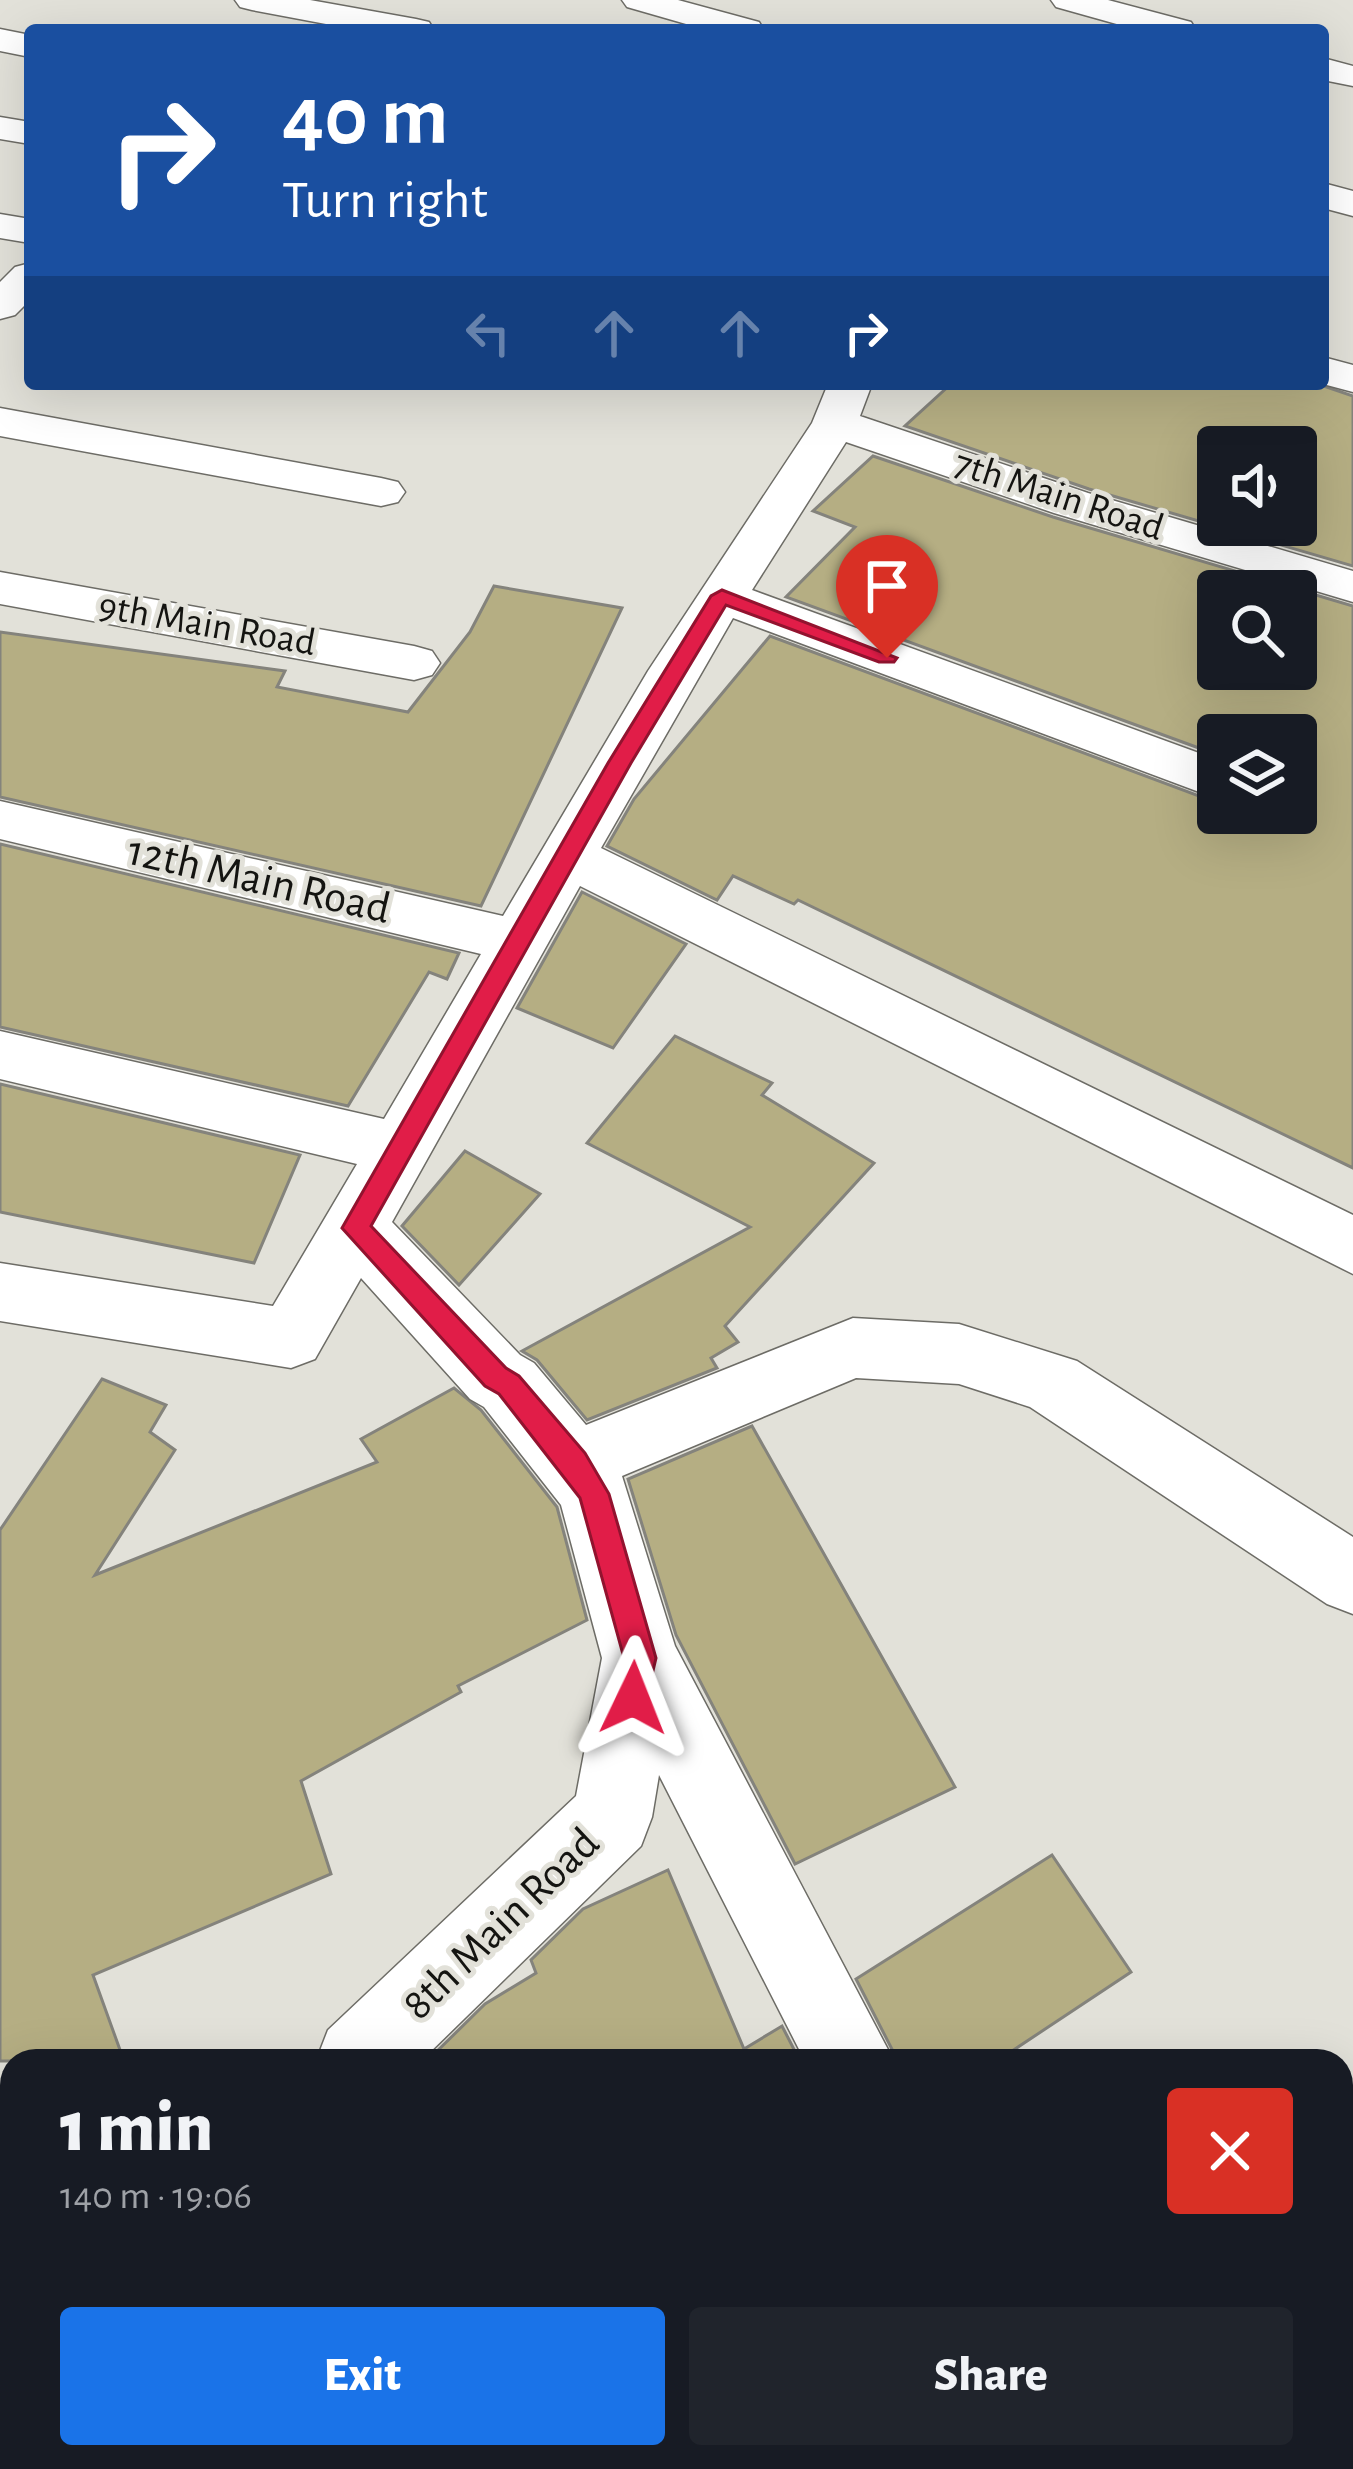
<!DOCTYPE html>
<html lang="en">
<head>
<meta charset="utf-8">
<style>
	body { margin:0; font-family:"Alegreya Sans",sans-serif; background:#20242c; color:#f1f3f6; height:100vh; display:flex; flex-direction:column; font-size:45px; white-space:nowrap }
	* { box-sizing:border-box; margin:0 }
	p { font-size:39px; color:#9ea1a6 }
	.icon { flex:none; width:66px; height:66px; fill:none; stroke:currentColor; stroke-width:2; stroke-linecap:round; stroke-linejoin:round }
	.map { position:relative; flex:1; overflow:hidden }
	.details { position:absolute; left:0px; top:2049px; width:1353px; height:420px; display:flex; flex-direction:column; background:#171b24; border-radius:36px 36px 0 0; box-shadow:0 12px 48px #0002 }
	.details>* { flex:none }
	.top-card { position:absolute; left:24px; top:24px; width:1305px; height:366px; border-radius:12px; box-shadow:0 12px 48px #0002; background:#1a4fa0; color:#fff; overflow:hidden }
	.controls { position:absolute; left:1197px; top:426px; display:grid; gap:24px }
	.controls a { display:grid; place-items:center; width:120px; height:120px; border-radius:12px; background:#171b24; box-shadow:0 12px 48px #0002; font-size:60px }
	.pin { position:absolute; display:grid; place-items:center; width:102px; height:102px; color:#fff; margin:-123px -51px; border-radius:50% 50% 50% 0; rotate:-45deg; box-shadow:0 0 12px #0007 }
	.pin .icon { rotate:45deg }
	.me { position:absolute; width:132px; margin:-66px; rotate:2deg; stroke-linejoin:round; filter:drop-shadow(0 0 9px #0008) }
	.turn { display:flex; align-items:center; gap:42px; height:252px; padding:0 60px; font-size:54px }
	.turn .icon { width:156px; height:156px; stroke-width:2.5 }
	.turn b { display:block; font-size:84px; line-height:102px }
	.lanes { display:flex; align-items:center; height:114px; padding:0 60px; background:#0003; justify-content:center; gap:60px; direction:ltr }
	.lanes .off { opacity:.35 }
	.round { display:grid; place-items:center; flex:none; width:126px; height:126px; border-radius:12px; background:#20242c }
	.summary { display:flex; align-items:center; justify-content:space-between; height:204px; padding:0 60px }
	h1 { font-size:72px; font-weight:800; line-height:90px }
	.primary-button { display:flex; gap:24px; margin-top:auto; padding:24px 60px }
	.primary-button a { flex:1; height:138px; border-radius:12px; background:#1a73e8; color:#fff; font-size:48px; font-weight:800; line-height:138px; text-align:center }
	.primary-button a+a { background:#20242c; color:#f1f3f6 }
	.map>svg:first-child { display:block }
	.building { fill:#b5ae83; stroke:#84837c; stroke-width:3; fill-rule:evenodd }
	.lines { fill:none; stroke-linecap:round; stroke-linejoin:round }
	.minor-casing { stroke:#6d6c66; stroke-width:3 }
	.minor { fill:#fff; fill-rule:evenodd }
	.route { fill:#e11d48; stroke:#92132f; stroke-width:3 }
	.labels { text-anchor:middle; dominant-baseline:central; stroke-width:10; stroke-linejoin:round; paint-order:stroke }
	.far-street-label { font-size:39px; fill:#141411; stroke:#e2e1d9 }
	.street-label { font-size:45px; fill:#141411; stroke:#e2e1d9 }
</style>
</head>
<body>
<div class="map">
<svg width="1353" height="2469" viewBox="0 0 1353 2469">
	<rect width="100%" height="100%" fill="#e2e1d9"/>
	<g class="building">
		<path d="M 951,384 L 1318,384 L 1353,396 L 1353,566 L 1089,489 L 905,426 ZM 1218,447 L 1296,447 L 1296,525 L 1218,525 Z"/>
		<path d="M 873,456 L 1053,517 L 1353,606 L 1353,1168 L 798,900 L 794,904 L 733,876 L 717,900 L 607,846 L 634,799 L 770,636 L 1218,803 L 1218,813 L 1296,813 L 1296,735 L 1218,735 L 1218,755 L 786,597 L 855,527 L 813,511 ZM 1218,591 L 1296,591 L 1296,669 L 1218,669 Z"/>
		<path d="M 494,586 L 622,608 L 481,906 L 0,797 L 0,632 L 285,671 L 277,687 L 408,712 L 470,632 Z"/>
		<path d="M 0,844 L 459,953 L 447,979 L 429,972 L 348,1106 L 0,1027 Z"/>
		<path d="M 582,892 L 686,944 L 613,1048 L 517,1008 Z"/>
		<path d="M 675,1036 L 772,1083 L 762,1095 L 874,1163 L 725,1326 L 738,1342 L 711,1358 L 717,1368 L 587,1420 L 537,1360 L 522,1351 L 750,1227 L 587,1143 Z"/>
		<path d="M 0,1084 L 300,1155 L 254,1263 L 0,1212 Z"/>
		<path d="M 465,1151 L 540,1194 L 459,1285 L 402,1226 Z"/>
		<path d="M 102,1379 L 166,1405 L 150,1432 L 175,1450 L 95,1575 L 377,1462 L 361,1439 L 454,1388 L 481,1410 L 557,1507 L 587,1620 L 458,1686 L 461,1692 L 301,1781 L 331,1874 L 93,1975 L 124,2061 L 0,2061 L 0,1530 Z"/>
		<path d="M 752,1426 L 955,1787 L 795,1864 L 676,1635 L 628,1479 Z"/>
		<path d="M 1052,1855 L 1131,1972 L 997,2061 L 898,2061 L 856,1979 Z"/>
		<path d="M 668,1870 L 744,2049 L 782,2026 L 800,2061 L 427,2061 L 485,2004 L 536,1973 L 531,1960 L 583,1909 Z"/>
	</g>
	<g class="lines">
		<defs>
			<g id="minor">
				<path d="M 235,0 L 310,0 L 416,19 L 429,22 L 434,30 L 358,30 L 252,10 L 240,7 Z"/>
				<path d="M 622,0 L 678,0 L 759,22 L 764,30 L 707,30 L 627,7 Z"/>
				<path d="M 1051,0 L 1108,0 L 1191,22 L 1196,30 L 1138,30 L 1056,7 Z"/>
				<path d="M 0,29 L 30,35 L 30,57 L 0,51 Z"/>
				<path d="M 1323,58 L 1353,66 L 1353,86 L 1323,80 Z"/>
				<path d="M 0,117 L 30,122 L 30,144 L 0,139 Z"/>
				<path d="M 1323,183 L 1353,191 L 1353,216 L 1323,208 Z"/>
				<path d="M 0,214 L 30,219 L 30,243 L 0,238 Z"/>
				<path d="M 30,263 L 30,300 L 15,315 L 0,319 L 0,282 L 15,267 Z"/>
				<path d="M 1323,357 L 1353,365 L 1353,392 L 1323,384 Z"/>
				<path d="M 828,384 L 872,384 L 860,416 L 1088,493 L 1353,571 L 1353,602 L 1054,513 L 846,442 L 752,590 L 1218,760 L 1218,799 L 733,618 L 601,848 L 1353,1215 L 1353,1274 L 580,886 L 392,1222 L 520,1355 L 534,1363 L 586,1425 L 853,1318 L 959,1324 L 1077,1361 L 1353,1537 L 1353,1614 L 1327,1604 L 1030,1407 L 959,1384 L 856,1378 L 622,1476 L 675,1646 L 894,2061 L 805,2061 L 659,1775 L 652,1817 L 641,1846 L 421,2061 L 316,2061 L 328,2030 L 576,1796 L 602,1658 L 561,1505 L 484,1407 L 470,1399 L 361,1278 L 315,1359 L 291,1368 L 0,1321 L 0,1263 L 273,1306 L 357,1164 L 0,1079 L 0,1031 L 384,1119 L 481,954 L 0,839 L 0,801 L 503,916 L 648,671 L 812,423 Z"/>
				<path d="M 0,408 L 381,478 L 398,482 L 405,492 L 398,502 L 381,506 L 0,436 Z"/>
				<path d="M 0,572 L 414,646 L 432,651 L 440,663 L 432,675 L 414,680 L 0,604 Z"/>
				<path d="M 12,2410 L 12,2457 L 63,2457 L 58,2469 L 0,2469 L 0,2415 Z"/>
				<path d="M 394,2457 L 490,2457 L 494,2469 L 396,2469 Z"/>
			</g>
		</defs>
		<use href="#minor" class="minor-casing"/>
		<use href="#minor" class="minor"/>
	</g>
	<path class="route" d="M 722,590 L 897,658 L 894,662 L 879,662 L 726,605 L 631,763 L 371,1226 L 506,1368 L 519,1376 L 585,1453 L 609,1494 L 656,1658 L 644,1709 L 633,1714 L 622,1709 L 617,1698 L 624,1658 L 580,1498 L 499,1394 L 485,1386 L 342,1228 L 608,763 L 711,596 Z"/>
	<g class="labels">
		<g class="far-street-label">
			<text transform="translate(1059 496) rotate(18)">7th Main Road</text>
			<text transform="translate(207 625) rotate(10)">9th Main Road</text>
		</g>
		<g class="street-label">
			<text transform="translate(259 880) rotate(13)">12th Main Road</text>
			<text transform="translate(501 1924) rotate(-44)">8th Main Road</text>
		</g>
	</g>
</svg>
<div class="controls">
<a><svg class="icon" aria-label="sound" viewBox="0 0 24 24"><path d="M4 9h4l5-4v14l-5-4H4zM17 9q2 3 0 6"/></svg></a>
<a><svg class="icon" aria-label="search" viewBox="0 0 24 24"><circle cx="10" cy="10" r="6"/><path d="M15 15l6 6"/></svg></a>
<a><svg class="icon" aria-label="layers" viewBox="0 0 24 24"><path d="M12 4l9 5-9 5-9-5zM3 14l9 5 9-5"/></svg></a>
</div>
<div class="pin" style="left:887px;top:658px;background:#d93025"><svg class="icon" aria-label="arrive" viewBox="0 0 24 24"><path d="M6 21V4h12l-3 4 3 4H6"/></svg></div>
<svg class="me" style="left:633px;top:1698px" viewBox="-20 -20 40 40"><path d="M0-17L14 15 0 8-14 15z" fill="#e11d48" stroke="#fff" stroke-width="4"/></svg>
<div class="top-card">
<div class="turn"><svg class="icon" aria-label="right" viewBox="0 0 24 24"><path d="M7 20v-9h11M14 6l5 5-5 5"/></svg><div><b>40 m</b>Turn right</div></div>
<div class="lanes"><svg class="icon off" aria-label="left" viewBox="0 0 24 24"><path d="M17 20v-9H6M10 6l-5 5 5 5"/></svg><svg class="icon off" aria-label="ahead" viewBox="0 0 24 24"><path d="M12 20V5M6 11l6-6 6 6"/></svg><svg class="icon off" aria-label="ahead" viewBox="0 0 24 24"><path d="M12 20V5M6 11l6-6 6 6"/></svg><svg class="icon" aria-label="right" viewBox="0 0 24 24"><path d="M7 20v-9h11M14 6l5 5-5 5"/></svg></div>
</div>
<section class="details">
<div class="summary"><div><h1>1 min</h1><p>140 m · 19:06</p></div><a class="round" style="background:#d93025;color:#fff"><svg class="icon" aria-label="close" viewBox="0 0 24 24"><path d="M6 6l12 12M18 6L6 18"/></svg></a></div>
<div class="primary-button"><a>Exit</a><a>Share</a></div>
</section>
</div>
</body>
</html>
